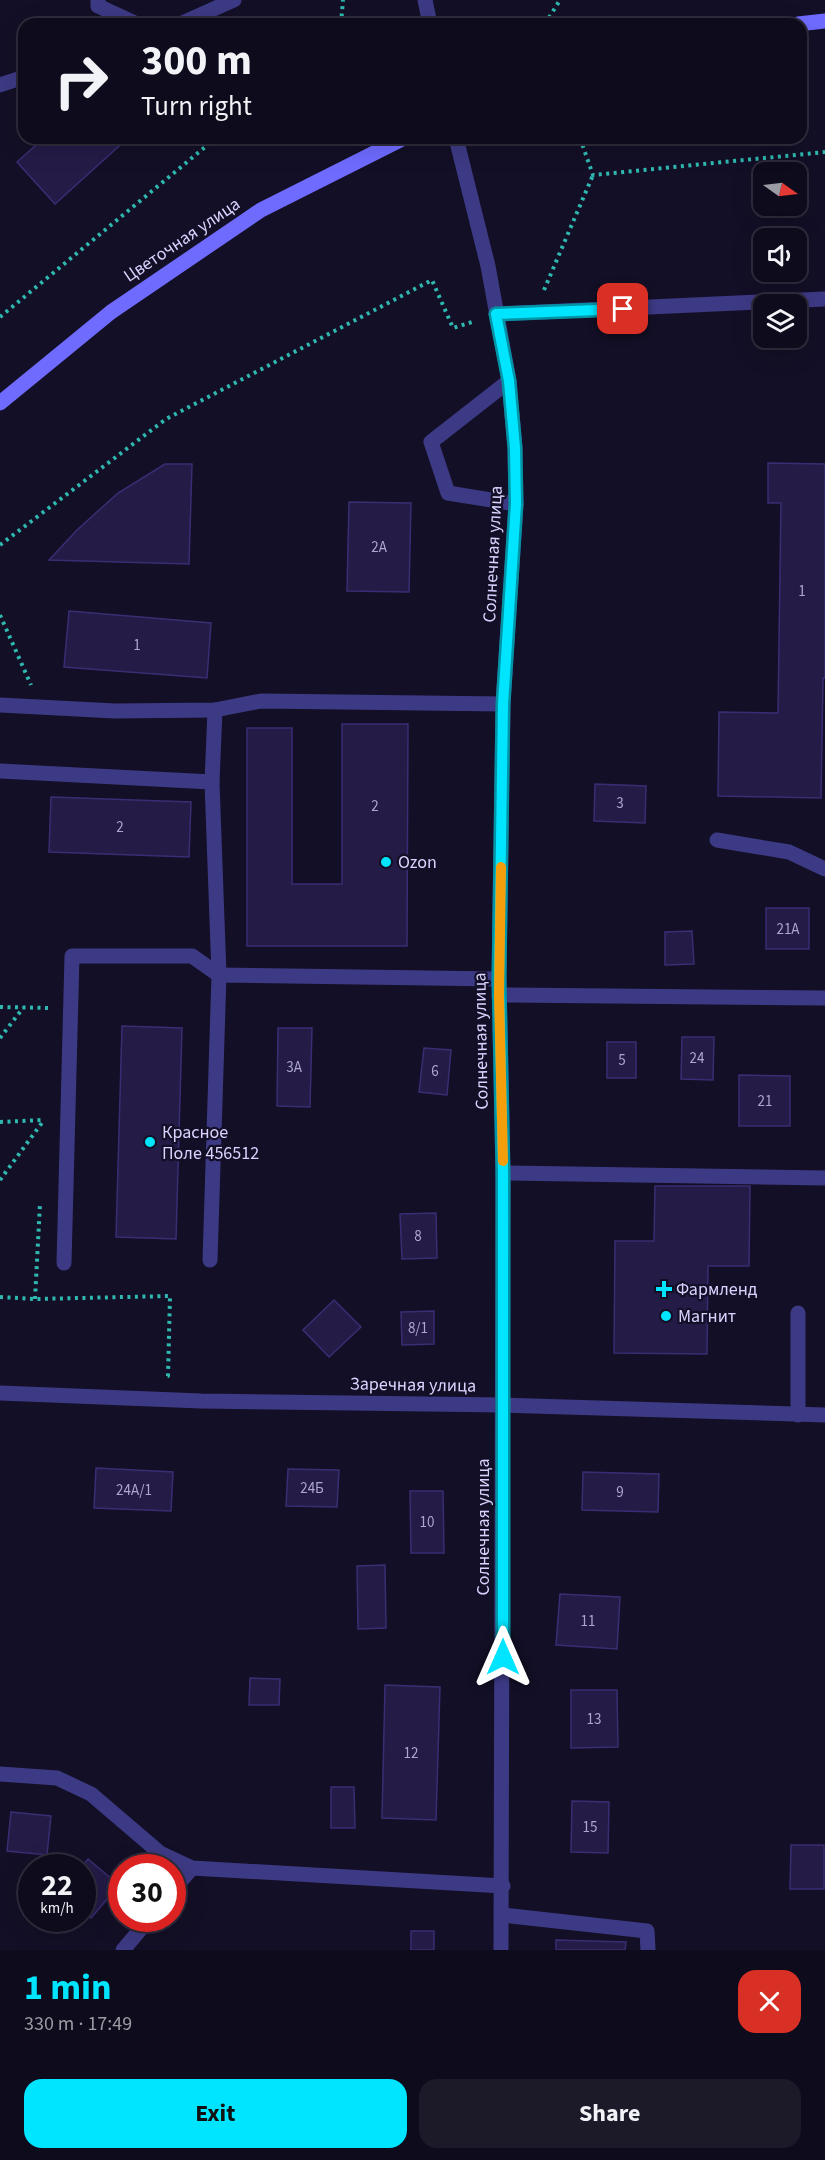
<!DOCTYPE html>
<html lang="en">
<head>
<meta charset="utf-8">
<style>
	body { margin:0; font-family:"Source Sans 3",sans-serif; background:#1c1929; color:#f1f3f6; height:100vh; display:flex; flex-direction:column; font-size:22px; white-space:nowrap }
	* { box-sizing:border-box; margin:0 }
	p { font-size:20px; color:#9b9ba3 }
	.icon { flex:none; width:33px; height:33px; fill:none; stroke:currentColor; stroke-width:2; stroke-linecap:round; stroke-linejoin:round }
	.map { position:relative; height:1950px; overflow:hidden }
	.sheet { display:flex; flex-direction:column; background:#0e0b1c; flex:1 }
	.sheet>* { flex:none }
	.banner { position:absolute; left:18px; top:18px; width:789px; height:126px; border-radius:18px; box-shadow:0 6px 24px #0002,0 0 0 2px #2e2b3b; background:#0e0b1c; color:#f1f3f6; overflow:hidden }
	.needle { width:39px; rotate:104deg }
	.controls { position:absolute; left:753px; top:162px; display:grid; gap:12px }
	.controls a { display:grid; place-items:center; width:54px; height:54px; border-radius:12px; background:#0e0b1c; box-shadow:0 6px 24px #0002,0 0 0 2px #2e2b3b; font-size:30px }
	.speed { position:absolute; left:18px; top:1854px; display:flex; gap:12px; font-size:30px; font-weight:700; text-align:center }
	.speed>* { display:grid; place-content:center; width:78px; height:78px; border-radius:50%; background:#0e0b1c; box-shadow:0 6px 24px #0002,0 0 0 2px #2e2b3b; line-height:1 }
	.speed small { font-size:15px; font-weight:400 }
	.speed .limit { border:9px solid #d22; background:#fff; color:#111 }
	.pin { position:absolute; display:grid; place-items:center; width:51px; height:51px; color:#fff; margin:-26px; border-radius:12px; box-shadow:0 3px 9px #0006 }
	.me { position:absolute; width:66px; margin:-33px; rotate:0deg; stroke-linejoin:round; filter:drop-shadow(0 0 4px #0008) }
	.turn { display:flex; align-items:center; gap:21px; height:126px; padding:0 24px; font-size:27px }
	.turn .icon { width:78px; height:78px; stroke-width:2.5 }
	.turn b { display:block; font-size:42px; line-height:51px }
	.round { display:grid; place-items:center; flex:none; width:63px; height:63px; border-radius:18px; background:#1c1929 }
	.overview { display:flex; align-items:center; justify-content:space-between; height:102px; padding:0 24px }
	h1 { font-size:36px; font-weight:700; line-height:45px; color:#00e5ff }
	.action { display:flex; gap:12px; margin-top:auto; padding:12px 24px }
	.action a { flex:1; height:69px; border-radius:18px; background:#00e5ff; color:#111; font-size:24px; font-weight:700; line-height:69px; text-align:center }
	.action a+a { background:#1c1929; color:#f1f3f6 }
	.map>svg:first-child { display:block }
	.building { fill:#241b47; stroke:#3b2d73; stroke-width:1.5 }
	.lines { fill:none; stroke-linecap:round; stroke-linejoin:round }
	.path { stroke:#2fb8b0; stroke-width:4; stroke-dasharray:3 4.5; stroke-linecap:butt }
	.service { stroke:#3d3a85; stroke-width:15 }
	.minor { stroke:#3d3a85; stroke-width:15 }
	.secondary { stroke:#6f6bff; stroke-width:15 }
	.route-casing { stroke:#0095a6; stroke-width:15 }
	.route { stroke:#00e5ff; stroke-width:10 }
	.slow { stroke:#f59e0b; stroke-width:10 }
	.poi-dot { fill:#00e5ff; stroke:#130f26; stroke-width:2 }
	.labels { text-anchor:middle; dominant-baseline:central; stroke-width:4.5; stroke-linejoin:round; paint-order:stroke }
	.number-label { font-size:15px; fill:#aca6d1 }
	.street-label { font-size:18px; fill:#d9d4ff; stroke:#130f26 }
	.poi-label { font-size:18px; fill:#d9d4ff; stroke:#130f26; text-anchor:start }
</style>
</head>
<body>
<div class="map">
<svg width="825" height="1950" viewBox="0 0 825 1950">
	<rect width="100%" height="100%" fill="#130f26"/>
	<g class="building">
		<path d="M 44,138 L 128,138 L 55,204 L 17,162 Z"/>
		<path d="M 768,463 L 825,464 L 825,678 L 823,678 L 821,798 L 718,796 L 719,712 L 778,713 L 781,503 L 768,503 Z"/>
		<path d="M 165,464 L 192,464 L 189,564 L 49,560 L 77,530 L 118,493 Z"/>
		<path d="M 349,502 L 411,503 L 409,592 L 347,591 Z"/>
		<path d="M 69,611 L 211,623 L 207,678 L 64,667 Z"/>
		<path d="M 342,724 L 408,724 L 407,946 L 247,946 L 247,728 L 292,728 L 292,884 L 342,884 Z"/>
		<path d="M 595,784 L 646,786 L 645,823 L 594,821 Z"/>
		<path d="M 51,797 L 191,802 L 189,857 L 49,852 Z"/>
		<rect x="766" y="908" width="43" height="41"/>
		<path d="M 692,931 L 694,964 L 665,965 L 665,932 Z"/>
		<path d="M 122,1026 L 182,1028 L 176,1239 L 116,1237 Z"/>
		<path d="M 278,1028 L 312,1028 L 310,1107 L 277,1106 Z"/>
		<path d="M 682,1037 L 714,1037 L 713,1080 L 681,1079 Z"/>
		<rect x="607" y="1042" width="29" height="36"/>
		<path d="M 424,1048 L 451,1050 L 447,1095 L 419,1092 Z"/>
		<path d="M 739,1075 L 790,1076 L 790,1126 L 739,1126 Z"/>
		<path d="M 655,1186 L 750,1186 L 749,1266 L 708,1266 L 707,1354 L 614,1353 L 615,1241 L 654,1241 Z"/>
		<path d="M 436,1213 L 437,1258 L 402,1259 L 400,1214 Z"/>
		<path d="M 334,1300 L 361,1327 L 329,1357 L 303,1330 Z"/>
		<path d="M 434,1311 L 434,1344 L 402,1345 L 401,1312 Z"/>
		<path d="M 96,1468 L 173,1472 L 171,1511 L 94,1508 Z"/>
		<path d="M 288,1469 L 339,1470 L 337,1507 L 286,1506 Z"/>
		<path d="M 583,1472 L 659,1474 L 658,1512 L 582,1510 Z"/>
		<path d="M 410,1491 L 443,1491 L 444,1553 L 411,1553 Z"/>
		<path d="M 385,1565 L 386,1628 L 358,1629 L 357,1566 Z"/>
		<path d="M 560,1594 L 620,1597 L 617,1649 L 556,1645 Z"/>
		<path d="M 250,1678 L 280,1679 L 279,1705 L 249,1705 Z"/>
		<path d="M 385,1685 L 440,1687 L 436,1820 L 382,1818 Z"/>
		<path d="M 571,1690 L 617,1690 L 618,1747 L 571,1748 Z"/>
		<path d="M 331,1787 L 354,1787 L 355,1828 L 331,1828 Z"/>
		<path d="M 572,1801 L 609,1802 L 608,1853 L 571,1852 Z"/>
		<path d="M 11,1812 L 51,1816 L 47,1855 L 7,1851 Z"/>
		<path d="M 791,1845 L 824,1845 L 824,1889 L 790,1889 Z"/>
		<path d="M 88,1859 L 119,1885 L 91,1918 L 82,1911 L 81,1868 Z"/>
		<rect x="411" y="1931" width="23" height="19"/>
		<path d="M 556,1940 L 626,1942 L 625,1950 L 556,1950 Z"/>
	</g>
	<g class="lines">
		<g class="path">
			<path d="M 341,24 L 343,0"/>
			<path d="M 545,24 L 560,0"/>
			<path d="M 580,138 L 593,175 L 825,152"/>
			<path d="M 544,290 L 593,175"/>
			<path d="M 0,317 L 216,138"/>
			<path d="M 0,545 L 166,419 L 432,280 L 453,328 L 475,321"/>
			<path d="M 0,615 L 31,685"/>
			<path d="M 0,1007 L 50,1008"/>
			<path d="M 0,1038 L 23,1008"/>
			<path d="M 0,1122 L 43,1120"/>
			<path d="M 0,1180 L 44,1120"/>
			<path d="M 0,1297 L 35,1299 L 170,1296 L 168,1376 L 167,1376"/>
			<path d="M 35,1299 L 40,1204"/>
		</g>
		<g class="service">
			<path d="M 98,0 L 98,6 L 137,24"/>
			<path d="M 496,314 L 825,299"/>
			<path d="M 509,381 L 431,442 L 448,493 L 516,504"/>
			<path d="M 0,705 L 115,711 L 215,710 L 261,701 L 503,704"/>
			<path d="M 0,771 L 212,782 L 215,710"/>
			<path d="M 212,782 L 219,975"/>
			<path d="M 717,840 L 789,852 L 825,869"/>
			<path d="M 499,995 L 825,998"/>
			<path d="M 503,1173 L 825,1178"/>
			<path d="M 210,1260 L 219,975 L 499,979"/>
			<path d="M 64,1263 L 72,956 L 192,956 L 219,975"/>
			<path d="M 798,1415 L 798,1313"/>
			<path d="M 0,1774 L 57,1778 L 91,1794 L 160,1853 L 192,1868 L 503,1886"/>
			<path d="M 172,1891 L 192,1868"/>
			<path d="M 502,1915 L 647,1931 L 648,1950"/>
			<path d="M 123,1950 L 150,1918"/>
		</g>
		<g class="minor">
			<path d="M 425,0 L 430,24"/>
			<path d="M 180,24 L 234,0"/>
			<path d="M 0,85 L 24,77"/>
			<path d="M 456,138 L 488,266 L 509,381 L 515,448 L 516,504 L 503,704 L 499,979 L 503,1173 L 501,1950"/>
			<path d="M 0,1393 L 201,1401 L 503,1405 L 825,1415"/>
		</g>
		<g class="secondary">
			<path d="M 798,24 L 825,21"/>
			<path d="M 0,403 L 111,312 L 261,210 L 404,138"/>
		</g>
	</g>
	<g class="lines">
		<defs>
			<path id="route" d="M 503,1657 L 503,1173 L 499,979 L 503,704 L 516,504 L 515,448 L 509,381 L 496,314 L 623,309"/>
		</defs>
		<use href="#route" class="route-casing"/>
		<use href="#route" class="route"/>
		<path class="slow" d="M 501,867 L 499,995 L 503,1161"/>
	</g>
	<g class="poi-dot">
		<circle cx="386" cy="862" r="6"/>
		<circle cx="150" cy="1142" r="6"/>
		<path d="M661 1280h6v6h6v6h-6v6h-6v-6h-6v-6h6z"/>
		<circle cx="666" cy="1316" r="6"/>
	</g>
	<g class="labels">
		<g class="number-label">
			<text x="379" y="547">2А</text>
			<text x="802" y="591">1</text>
			<text x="137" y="645">1</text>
			<text x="620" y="803">3</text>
			<text x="375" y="806">2</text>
			<text x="120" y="827">2</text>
			<text x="788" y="929">21А</text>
			<text x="697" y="1058">24</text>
			<text x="622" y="1060">5</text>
			<text x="294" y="1067">3А</text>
			<text x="435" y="1071">6</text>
			<text x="765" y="1101">21</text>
			<text x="418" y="1236">8</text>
			<text x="418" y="1328">8/1</text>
			<text x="312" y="1488">24Б</text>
			<text x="134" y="1490">24А/1</text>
			<text x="620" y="1492">9</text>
			<text x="427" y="1522">10</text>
			<text x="588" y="1621">11</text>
			<text x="594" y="1719">13</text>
			<text x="411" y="1753">12</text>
			<text x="590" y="1827">15</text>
		</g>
		<g class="street-label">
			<text transform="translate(182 240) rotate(-34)">Цветочная улица</text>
			<text transform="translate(493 554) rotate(-87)">Солнечная улица</text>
			<text transform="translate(481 1041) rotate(-91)">Солнечная улица</text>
			<text transform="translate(413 1385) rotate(1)">Заречная улица</text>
			<text transform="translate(483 1527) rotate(-90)">Солнечная улица</text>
		</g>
		<g class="poi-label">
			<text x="398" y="862">Ozon</text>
			<text x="162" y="1132">Красное<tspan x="162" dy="21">Поле 456512</tspan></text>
			<text x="676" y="1289">Фармленд</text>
			<text x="678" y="1316">Магнит</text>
		</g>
	</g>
</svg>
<div class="controls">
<a><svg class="needle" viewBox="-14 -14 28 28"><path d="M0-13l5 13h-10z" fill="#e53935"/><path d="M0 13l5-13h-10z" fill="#9b9ba3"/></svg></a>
<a><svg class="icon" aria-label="sound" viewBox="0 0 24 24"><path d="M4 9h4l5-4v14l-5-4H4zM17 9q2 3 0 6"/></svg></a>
<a><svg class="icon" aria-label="layers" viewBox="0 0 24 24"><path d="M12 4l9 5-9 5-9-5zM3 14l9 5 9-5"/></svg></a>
</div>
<div class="speed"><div>22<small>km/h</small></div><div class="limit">30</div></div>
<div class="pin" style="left:623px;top:309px;background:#d93025"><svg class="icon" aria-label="arrive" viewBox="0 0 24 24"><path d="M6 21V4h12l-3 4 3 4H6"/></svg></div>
<svg class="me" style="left:503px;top:1657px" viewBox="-20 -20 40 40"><path d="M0-17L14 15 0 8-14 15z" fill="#00e5ff" stroke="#fff" stroke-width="4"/></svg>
<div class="banner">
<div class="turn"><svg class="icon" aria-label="right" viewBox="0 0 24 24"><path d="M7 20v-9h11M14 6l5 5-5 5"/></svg><div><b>300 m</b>Turn right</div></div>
</div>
</div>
<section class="sheet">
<div class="overview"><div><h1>1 min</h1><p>330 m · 17:49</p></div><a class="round" style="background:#d93025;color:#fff"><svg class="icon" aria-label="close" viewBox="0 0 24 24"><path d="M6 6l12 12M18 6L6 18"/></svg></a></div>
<div class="action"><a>Exit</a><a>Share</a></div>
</section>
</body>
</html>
